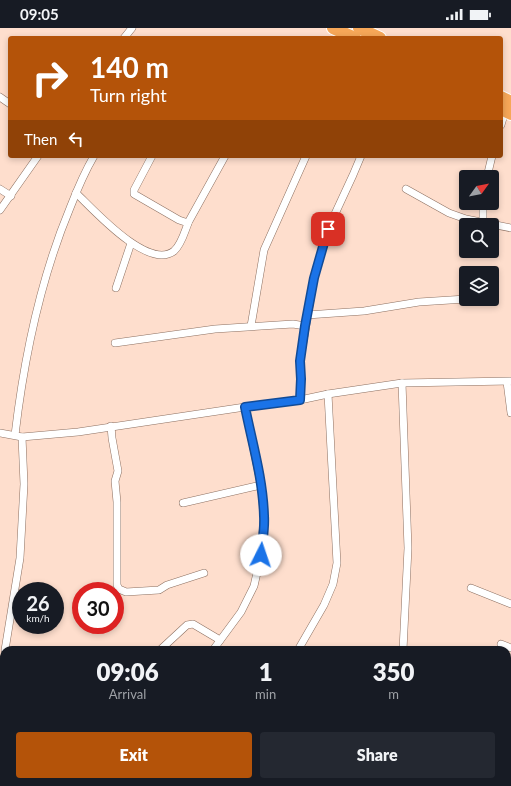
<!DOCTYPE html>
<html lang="en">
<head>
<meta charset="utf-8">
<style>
	body { margin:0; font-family:Lato,sans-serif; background:#242831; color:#f1f3f6; height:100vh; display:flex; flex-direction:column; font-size:15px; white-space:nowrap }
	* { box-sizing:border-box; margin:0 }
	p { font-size:13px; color:#9ea1a6 }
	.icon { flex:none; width:22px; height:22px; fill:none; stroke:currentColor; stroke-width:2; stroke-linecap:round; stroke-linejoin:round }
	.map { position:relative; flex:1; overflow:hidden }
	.panel { position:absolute; left:0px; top:618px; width:511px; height:140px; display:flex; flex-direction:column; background:#171b24; border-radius:12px 12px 0 0; box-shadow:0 2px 6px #0003 }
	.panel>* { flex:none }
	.hud { position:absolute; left:8px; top:8px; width:495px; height:122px; border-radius:4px; box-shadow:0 2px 6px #0003; background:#b45309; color:#fff; overflow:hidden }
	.needle { width:26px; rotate:57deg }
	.tools { position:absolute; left:459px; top:142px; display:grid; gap:8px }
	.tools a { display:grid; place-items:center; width:40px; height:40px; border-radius:4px; background:#171b24; box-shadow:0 2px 6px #0003; font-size:20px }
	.speed { position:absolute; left:12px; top:554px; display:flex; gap:8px; font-size:20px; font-weight:700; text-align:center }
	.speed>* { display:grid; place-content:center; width:52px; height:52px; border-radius:50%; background:#171b24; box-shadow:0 2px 6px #0003; line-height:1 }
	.speed small { font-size:10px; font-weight:400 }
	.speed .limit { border:6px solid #d22; background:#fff; color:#111 }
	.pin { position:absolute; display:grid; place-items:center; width:34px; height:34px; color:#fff; margin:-17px; border-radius:8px; box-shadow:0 2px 6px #0006 }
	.me { position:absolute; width:44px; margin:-22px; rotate:4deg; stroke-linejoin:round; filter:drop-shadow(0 0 3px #0008) }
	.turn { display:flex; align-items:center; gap:14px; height:84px; padding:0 16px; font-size:18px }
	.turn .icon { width:52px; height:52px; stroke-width:2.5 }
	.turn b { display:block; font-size:28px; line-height:34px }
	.then { display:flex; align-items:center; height:38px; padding:0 16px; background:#0003; gap:8px; font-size:15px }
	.eta { display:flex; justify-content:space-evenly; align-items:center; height:68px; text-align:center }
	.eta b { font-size:24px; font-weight:800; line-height:28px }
	.cta { display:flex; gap:8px; margin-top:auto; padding:8px 16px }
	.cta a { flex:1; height:46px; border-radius:4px; background:#b45309; color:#fff; font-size:16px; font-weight:800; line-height:46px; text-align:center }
	.cta a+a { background:#242831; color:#f1f3f6 }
	.status { display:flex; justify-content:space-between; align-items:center; height:28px; padding:0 20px; background:#171b24; direction:ltr }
	.status svg { height:11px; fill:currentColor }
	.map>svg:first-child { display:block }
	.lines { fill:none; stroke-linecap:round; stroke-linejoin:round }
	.street-casing { stroke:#8d7061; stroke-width:8 }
	.highway-casing { stroke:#fff; stroke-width:14 }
	.street { stroke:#fff; stroke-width:7 }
	.highway { stroke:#f6a758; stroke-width:12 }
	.route-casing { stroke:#114b97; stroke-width:10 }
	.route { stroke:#1a73e8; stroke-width:7 }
</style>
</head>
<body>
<div class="status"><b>09:05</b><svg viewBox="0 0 49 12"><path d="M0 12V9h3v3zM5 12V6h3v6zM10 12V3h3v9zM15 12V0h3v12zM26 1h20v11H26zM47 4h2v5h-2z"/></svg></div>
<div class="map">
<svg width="511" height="758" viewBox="0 0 511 758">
	<rect width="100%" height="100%" fill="#fedecd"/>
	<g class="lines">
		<defs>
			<g id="street">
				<path d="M 124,10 L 132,0"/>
				<path d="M 0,69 L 10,76"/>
				<path d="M 501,97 L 505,83"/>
				<path d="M 152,128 L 134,162 L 134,166 L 179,192 L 188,195"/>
				<path d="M 487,149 L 492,128"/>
				<path d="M 0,161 L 11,168"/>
				<path d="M 406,161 L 449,185 L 466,191 L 511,200"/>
				<path d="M 76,165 C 93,181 148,243 174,223 C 182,216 185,202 189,193 C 201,171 213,150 225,128"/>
				<path d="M 0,182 L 38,128"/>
				<path d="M 483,194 L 483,175"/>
				<path d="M 116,260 L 131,215"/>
				<path d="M 307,287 L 364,283 L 419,274 L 466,271"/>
				<path d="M 251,298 L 264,222 L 306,128"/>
				<path d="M 115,315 L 215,301 L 293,296 L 305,298"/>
				<path d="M 507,354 L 511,385"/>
				<path d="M 402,355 L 408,520 L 403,622"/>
				<path d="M 300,372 L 301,351 L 300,333 L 314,250 L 328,201 L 353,147 L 361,128"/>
				<path d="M 111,398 L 112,410 L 118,443 L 115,453 L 117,474 L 117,557 L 119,561 L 126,564 L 159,562 L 167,557 L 204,545"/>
				<path d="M 0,405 L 22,409 L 78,404 L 245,379 L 300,372 L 328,366 L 402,355 L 511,353"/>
				<path d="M 15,407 C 24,330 40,252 70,180 C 77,162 84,145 94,128"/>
				<path d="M 183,475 L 261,457"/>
				<path d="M 471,560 L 511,576"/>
				<path d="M 501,616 L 511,620"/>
				<path d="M 5,622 L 20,530 L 24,456 L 22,409"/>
				<path d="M 160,622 L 187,597 L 193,596 L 220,612"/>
				<path d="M 213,622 L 241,584 L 254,558 L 261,527 L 264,488 L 261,457 L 245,379"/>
				<path d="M 298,622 L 324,577 L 333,556 L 337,535 L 328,366"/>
				<path d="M 0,647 L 4,630"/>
				<path d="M 0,672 L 4,677"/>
				<path d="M 507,678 L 511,668"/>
				<path d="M 507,698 L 511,700"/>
				<path d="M 507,733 L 511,725"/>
				<path d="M 68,754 L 72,758"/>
				<path d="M 160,754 L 164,758"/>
				<path d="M 484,755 L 491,758"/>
				<path d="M 23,758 L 26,754"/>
				<path d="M 114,758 L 118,754"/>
			</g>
			<g id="highway">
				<path d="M 333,0 L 355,10"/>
				<path d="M 359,0 L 380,10"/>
				<path d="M 501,69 L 511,74"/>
				<path d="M 501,81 L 511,86"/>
			</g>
		</defs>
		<use href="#street" class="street-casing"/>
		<use href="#highway" class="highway-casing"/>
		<use href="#street" class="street"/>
		<use href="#highway" class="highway"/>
	</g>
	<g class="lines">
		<defs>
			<path id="route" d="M 261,527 C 262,514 265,501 264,488 C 263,451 252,414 245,379 L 300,372 L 301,351 L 300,333 L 305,298 L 314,250 L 328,201"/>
		</defs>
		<use href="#route" class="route-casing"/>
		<use href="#route" class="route"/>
	</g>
</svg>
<div class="tools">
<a><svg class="needle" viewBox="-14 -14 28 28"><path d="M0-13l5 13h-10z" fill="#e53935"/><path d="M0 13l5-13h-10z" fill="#9ea1a6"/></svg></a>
<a><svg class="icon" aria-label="search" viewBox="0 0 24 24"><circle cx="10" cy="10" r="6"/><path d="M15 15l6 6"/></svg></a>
<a><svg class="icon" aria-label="layers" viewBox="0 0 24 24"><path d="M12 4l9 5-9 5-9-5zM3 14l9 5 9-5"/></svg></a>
</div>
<div class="speed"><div>26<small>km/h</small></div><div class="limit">30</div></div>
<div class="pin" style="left:328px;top:201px;background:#d93025"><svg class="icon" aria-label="arrive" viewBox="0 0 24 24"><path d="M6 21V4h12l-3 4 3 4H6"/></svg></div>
<svg class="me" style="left:261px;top:527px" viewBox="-20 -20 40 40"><circle r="19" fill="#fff"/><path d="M0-13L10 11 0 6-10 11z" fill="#1a73e8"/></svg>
<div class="hud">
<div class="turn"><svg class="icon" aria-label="right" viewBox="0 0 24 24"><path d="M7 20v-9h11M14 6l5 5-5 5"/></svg><div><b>140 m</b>Turn right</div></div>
<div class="then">Then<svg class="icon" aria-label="left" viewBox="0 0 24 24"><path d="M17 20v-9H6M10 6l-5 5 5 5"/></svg></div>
</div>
<section class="panel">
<div class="eta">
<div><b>09:06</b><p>Arrival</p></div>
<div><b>1</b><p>min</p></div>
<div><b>350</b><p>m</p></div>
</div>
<div class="cta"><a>Exit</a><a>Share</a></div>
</section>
</div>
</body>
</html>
